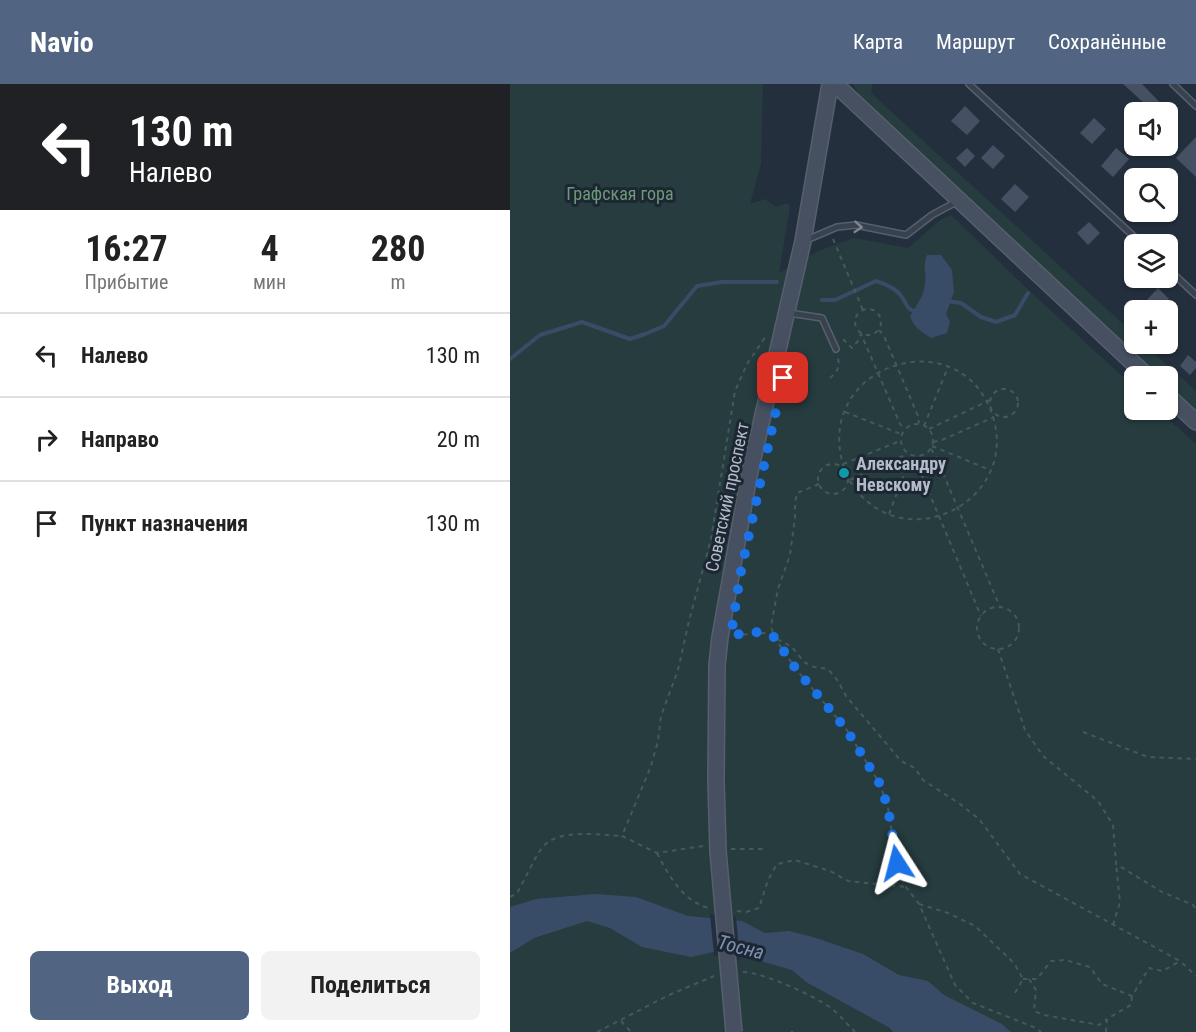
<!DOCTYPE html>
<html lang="ru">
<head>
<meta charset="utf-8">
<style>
	body { margin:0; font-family:"Roboto Condensed",sans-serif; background:#f2f2f2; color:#222; height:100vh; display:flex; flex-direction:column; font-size:22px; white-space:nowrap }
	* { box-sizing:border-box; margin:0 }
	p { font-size:20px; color:#767676 }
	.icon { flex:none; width:33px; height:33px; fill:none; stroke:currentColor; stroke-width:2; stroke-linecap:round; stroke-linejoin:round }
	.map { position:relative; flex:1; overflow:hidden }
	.details { display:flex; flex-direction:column; background:#fff; width:510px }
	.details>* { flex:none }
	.top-card { background:#202124; color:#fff; overflow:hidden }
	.buttons { position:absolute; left:614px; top:18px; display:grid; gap:12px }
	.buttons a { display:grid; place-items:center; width:54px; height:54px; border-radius:9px; background:#fff; box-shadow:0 2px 4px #0004; font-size:30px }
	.pin { position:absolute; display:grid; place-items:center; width:51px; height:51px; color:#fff; margin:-26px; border-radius:12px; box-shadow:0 3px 9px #0006 }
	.me { position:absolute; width:66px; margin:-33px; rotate:351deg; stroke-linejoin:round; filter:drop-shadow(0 0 4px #0008) }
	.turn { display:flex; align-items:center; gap:21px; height:126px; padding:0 30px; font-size:27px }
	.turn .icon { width:78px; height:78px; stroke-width:2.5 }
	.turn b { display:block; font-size:42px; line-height:51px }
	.eta { display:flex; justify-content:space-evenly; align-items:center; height:102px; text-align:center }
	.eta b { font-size:36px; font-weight:700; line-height:42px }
	.cta { display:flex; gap:12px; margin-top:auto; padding:12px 30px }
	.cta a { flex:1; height:69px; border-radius:9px; background:#516482; color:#fff; font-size:24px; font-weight:700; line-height:69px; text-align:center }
	.cta a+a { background:#f2f2f2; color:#222 }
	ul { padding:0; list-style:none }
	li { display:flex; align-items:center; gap:18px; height:84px; padding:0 30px; border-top:2px solid #e0e0e0 }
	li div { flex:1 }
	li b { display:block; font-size:22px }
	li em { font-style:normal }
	header { display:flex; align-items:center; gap:36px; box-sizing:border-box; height:84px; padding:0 30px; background:#516482; color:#fff }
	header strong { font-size:28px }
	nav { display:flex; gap:33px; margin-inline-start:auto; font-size:21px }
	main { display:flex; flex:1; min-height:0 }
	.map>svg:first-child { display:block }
	.green { fill:#263c3f }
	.water { fill:#394c67 }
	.pier { fill:#242f3e }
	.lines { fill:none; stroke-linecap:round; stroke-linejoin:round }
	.stream { stroke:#394c67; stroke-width:4 }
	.building { fill:#455162 }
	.lane-casing { stroke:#565f6c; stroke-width:8 }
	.secondary-casing { stroke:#565f6c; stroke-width:18 }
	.path { stroke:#44595c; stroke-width:2; stroke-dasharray:4.5 4.5; stroke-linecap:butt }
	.lane { stroke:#38414e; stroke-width:5 }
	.secondary { stroke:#465061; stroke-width:15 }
	.secondary-bridge-casing { stroke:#565f6c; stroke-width:18; stroke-linecap:butt }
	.secondary-bridge { stroke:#465061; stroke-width:15 }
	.oneway { stroke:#7c8592 }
	.route { stroke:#1a73e8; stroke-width:10; stroke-dasharray:0 18 }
	.culture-dot { fill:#0f9aa8; stroke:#1d2633; stroke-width:2 }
	.labels { text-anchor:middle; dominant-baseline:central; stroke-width:6; stroke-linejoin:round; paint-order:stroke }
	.park-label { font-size:18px; fill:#6b9a76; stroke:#1d2633 }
	.poi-label { font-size:18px; font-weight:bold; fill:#b4bcc9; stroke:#1d2633; text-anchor:start }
	.street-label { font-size:18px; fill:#b4bcc9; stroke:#1d2633 }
	.water-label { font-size:20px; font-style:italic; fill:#7c92b1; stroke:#1d2633 }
</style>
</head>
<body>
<header>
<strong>Navio</strong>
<nav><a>Карта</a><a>Маршрут</a><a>Сохранённые</a></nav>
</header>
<main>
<section class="details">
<div class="top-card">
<div class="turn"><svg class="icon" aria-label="left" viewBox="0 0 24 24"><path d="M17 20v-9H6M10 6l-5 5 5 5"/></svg><div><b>130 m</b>Налево</div></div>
</div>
<div class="eta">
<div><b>16:27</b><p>Прибытие</p></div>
<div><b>4</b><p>мин</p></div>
<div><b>280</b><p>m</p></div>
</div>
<ul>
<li><svg class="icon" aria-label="left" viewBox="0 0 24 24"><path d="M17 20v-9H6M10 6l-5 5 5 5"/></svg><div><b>Налево</b></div><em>130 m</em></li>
<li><svg class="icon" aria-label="right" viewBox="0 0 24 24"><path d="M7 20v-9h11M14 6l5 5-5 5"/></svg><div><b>Направо</b></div><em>20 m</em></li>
<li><svg class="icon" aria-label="arrive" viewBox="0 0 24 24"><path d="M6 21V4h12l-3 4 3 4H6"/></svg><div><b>Пункт назначения</b></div><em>130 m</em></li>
</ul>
<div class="cta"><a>Выход</a><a>Поделиться</a></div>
</section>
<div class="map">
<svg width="686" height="948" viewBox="0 0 686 948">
	<rect width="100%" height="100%" fill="#242f3e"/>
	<g class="green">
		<path d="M 0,0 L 253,0 L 251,80 L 240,120 L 255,115 L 266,123 L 277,119 L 280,123 L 269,189 L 308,167 L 344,154 L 398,164 L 430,136 L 441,131 L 526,213 L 624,303 L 624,326 L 648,326 L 686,360 L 686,948 L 0,948 Z"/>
		<path d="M 343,0 L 362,0 L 361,9 L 624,250 L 624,260 L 634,260 L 686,307 L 686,328 L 657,301 L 657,292 L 648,292 L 353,17 Z"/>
	</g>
	<g class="water">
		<path d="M 417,171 L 431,171 L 442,186 L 444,208 L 436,230 L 440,238 L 437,249 L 421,254 C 412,248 403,243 400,232 C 406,222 414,212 415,200 C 417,188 412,185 417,171 Z"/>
		<path d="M 85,810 L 126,813 L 178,832 L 232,837 L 255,849 L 279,847 L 303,853 L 353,870 L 389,891 L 418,897 L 434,911 L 492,940 L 501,948 L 383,948 L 380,944 L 296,898 L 282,886 L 247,876 L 203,868 L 181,873 L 132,863 L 100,844 L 77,837 L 24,854 L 0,869 L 0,823 L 26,815 Z"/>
	</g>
	<path class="pier" d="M 200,830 L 226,833 L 230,876 L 204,871 Z"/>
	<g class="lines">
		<g class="stream">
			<path d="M 312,216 L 325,216 L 366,197 C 376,200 386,204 392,213 C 397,221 396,224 405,228"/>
			<path d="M 436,217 L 451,219 L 471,233 L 486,238 L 505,231 L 518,209"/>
			<path d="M 0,275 L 30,251 L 72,238 L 120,255 L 135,250 L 154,242 L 187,202 L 212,198 L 267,198"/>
		</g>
	</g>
	<g class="building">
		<path d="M 613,0 L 632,0 L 659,28 L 644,28 Z"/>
		<path d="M 455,22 L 470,37 L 457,51 L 441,37 Z"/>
		<path d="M 584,34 L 596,45 L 582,60 L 570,49 Z"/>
		<path d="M 686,53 L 686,93 L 666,74 Z"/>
		<path d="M 483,61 L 495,72 L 483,85 L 471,74 Z"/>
		<path d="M 457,64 L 465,72 L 455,83 L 446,74 Z"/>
		<path d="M 606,64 L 619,75 L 603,93 L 591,82 Z"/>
		<path d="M 505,100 L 519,113 L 505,128 L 491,115 Z"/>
		<path d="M 579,138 L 590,149 L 578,161 L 567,149 Z"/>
		<path d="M 648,204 L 659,215 L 646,226 L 636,217 Z"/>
		<path d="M 678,271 L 686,278 L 686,284 L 680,291 L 670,282 Z"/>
	</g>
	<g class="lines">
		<defs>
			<g id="lane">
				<path d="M 459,0 L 632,160"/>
				<path d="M 663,0 L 686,22"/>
				<path d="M 294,157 L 327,143 L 346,141 L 396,151 L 422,131 L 448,117"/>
				<path d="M 657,184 L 686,211"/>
				<path d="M 279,229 L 312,234 L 326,265"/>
			</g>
			<g id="secondary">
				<path d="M 325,0 L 637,292"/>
				<path d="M 657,311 L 686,338"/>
				<path d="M 208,767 L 206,697 L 207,581 L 210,553 L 239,392 L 293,157 L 320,0"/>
			</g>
		</defs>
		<use href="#lane" class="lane-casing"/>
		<use href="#secondary" class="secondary-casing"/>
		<g class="path">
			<path d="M 323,155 L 353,226"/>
			<circle cx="358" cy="238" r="13"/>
			<path d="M 369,246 L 374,252 L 408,332 L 409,339"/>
			<path d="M 333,255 L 342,264 L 348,257 L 351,250 L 390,340 L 394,345"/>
			<path d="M 320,294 C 327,288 330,283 328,274"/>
			<circle cx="494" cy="319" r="14"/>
			<path d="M 335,328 L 391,350"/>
			<circle cx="407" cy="356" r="16"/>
			<path d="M 414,342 L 438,283"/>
			<path d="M 419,345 L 480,316"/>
			<path d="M 423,358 L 432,356 L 484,333"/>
			<path d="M 422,362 L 480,386"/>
			<path d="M 421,365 L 426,373 L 490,523"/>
			<path d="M 407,373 L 407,380 L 471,532"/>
			<circle cx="323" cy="395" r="15"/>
			<path d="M 333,380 L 390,357"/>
			<path d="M 334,384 C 302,285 438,237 478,320 C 522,414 390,483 338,394"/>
			<path d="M 340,396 L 397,370"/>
			<path d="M 309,400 L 287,409 L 285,419 L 285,433 L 280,471 L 268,505 L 261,542 L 264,553 L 286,585 L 336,645 L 370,700 L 378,724 L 387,779 L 396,803 L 409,820 L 445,901 L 463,919 L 526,944 L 531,948"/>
			<path d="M 379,430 L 401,372"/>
			<circle cx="488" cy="544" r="21"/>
			<path d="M 224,551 L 256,549 L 282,563 L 294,578 L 304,583 L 318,585 L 328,597 L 336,612 L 391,677 L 405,684 L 413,696 L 450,720 L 469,735 L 510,790 L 670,877 L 686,892"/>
			<path d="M 488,565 L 515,646 L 533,672 L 588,717 L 603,741 L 606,780 L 652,808 L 683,821 L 686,825"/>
			<path d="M 573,648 L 638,673 L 686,675"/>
			<path d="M 193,762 L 147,769 L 112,752 L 141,682 L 148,657 L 151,632 L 168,586 L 179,537 L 201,455 L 225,307 L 237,280 L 256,252"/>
			<path d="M 221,765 L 254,765"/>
			<path d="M 147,769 C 159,792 172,816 198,824"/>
			<path d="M 0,813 L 7,809 C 15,796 24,774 32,764 C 46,744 90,751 112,752"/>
			<path d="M 409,820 L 438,829 L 465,842 L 504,879 L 513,895"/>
			<path d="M 227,827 L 236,828 L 249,824 L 258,796 L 267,780 L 285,776 L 320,787 L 338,797 L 396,803"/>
			<path d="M 603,841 L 610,818 L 606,780"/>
			<path d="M 233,888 C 252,888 305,912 321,924 C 330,931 337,940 345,948"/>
			<path d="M 513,895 L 527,895 L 541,877 L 555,876 L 580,883 L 592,900 L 622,912 L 639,884 L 653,887 L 670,877"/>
			<path d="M 519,895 L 526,906 L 524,927 L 534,931 L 589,941 L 597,935"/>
			<path d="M 505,909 L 513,895"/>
			<path d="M 111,937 L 121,948"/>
			<path d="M 87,948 L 159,911 L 204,892"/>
			<path d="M 281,948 L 283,948"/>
			<path d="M 596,948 L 597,935 L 621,921 L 622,912"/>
		</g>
		<use href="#lane" class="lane"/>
		<use href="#secondary" class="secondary"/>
		<defs>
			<path id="secondary-bridge" d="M 208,767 L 224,948"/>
		</defs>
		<use href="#secondary-bridge" class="secondary-bridge-casing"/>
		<use href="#secondary-bridge" class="secondary-bridge"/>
	</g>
	<defs><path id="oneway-chevron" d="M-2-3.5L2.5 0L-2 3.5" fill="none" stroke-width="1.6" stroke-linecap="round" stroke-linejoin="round" transform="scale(1.5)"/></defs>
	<use class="oneway" href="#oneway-chevron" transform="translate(348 143) rotate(4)"/>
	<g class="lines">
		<path class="route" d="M 273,294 L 230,492 L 221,551 L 249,548 L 264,553 L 286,585 L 336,645 L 370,700 L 378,724 L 387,779"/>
	</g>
	<circle class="culture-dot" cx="334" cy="389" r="6"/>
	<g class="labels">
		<g class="park-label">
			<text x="110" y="109">Графская гора</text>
		</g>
		<g class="poi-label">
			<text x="346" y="379">Александру<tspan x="346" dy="21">Невскому</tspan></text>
		</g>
		<g class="street-label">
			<text transform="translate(217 413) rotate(-78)">Советский проспект</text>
		</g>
		<g class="water-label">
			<text transform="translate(231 863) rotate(14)">Тосна</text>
		</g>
	</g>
</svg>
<div class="buttons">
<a><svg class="icon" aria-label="sound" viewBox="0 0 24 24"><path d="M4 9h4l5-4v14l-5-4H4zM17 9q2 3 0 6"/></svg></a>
<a><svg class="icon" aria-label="search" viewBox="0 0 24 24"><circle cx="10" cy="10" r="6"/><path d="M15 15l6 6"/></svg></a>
<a><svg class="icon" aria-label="layers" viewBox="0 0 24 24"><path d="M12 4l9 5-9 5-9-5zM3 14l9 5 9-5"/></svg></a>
<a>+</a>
<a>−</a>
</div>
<div class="pin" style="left:273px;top:294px;background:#d93025"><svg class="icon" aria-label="arrive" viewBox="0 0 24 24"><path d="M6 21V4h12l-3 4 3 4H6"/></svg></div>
<svg class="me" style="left:387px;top:779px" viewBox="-20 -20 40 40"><path d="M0-17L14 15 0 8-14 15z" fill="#1a73e8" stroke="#fff" stroke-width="4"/></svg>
</div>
</main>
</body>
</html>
